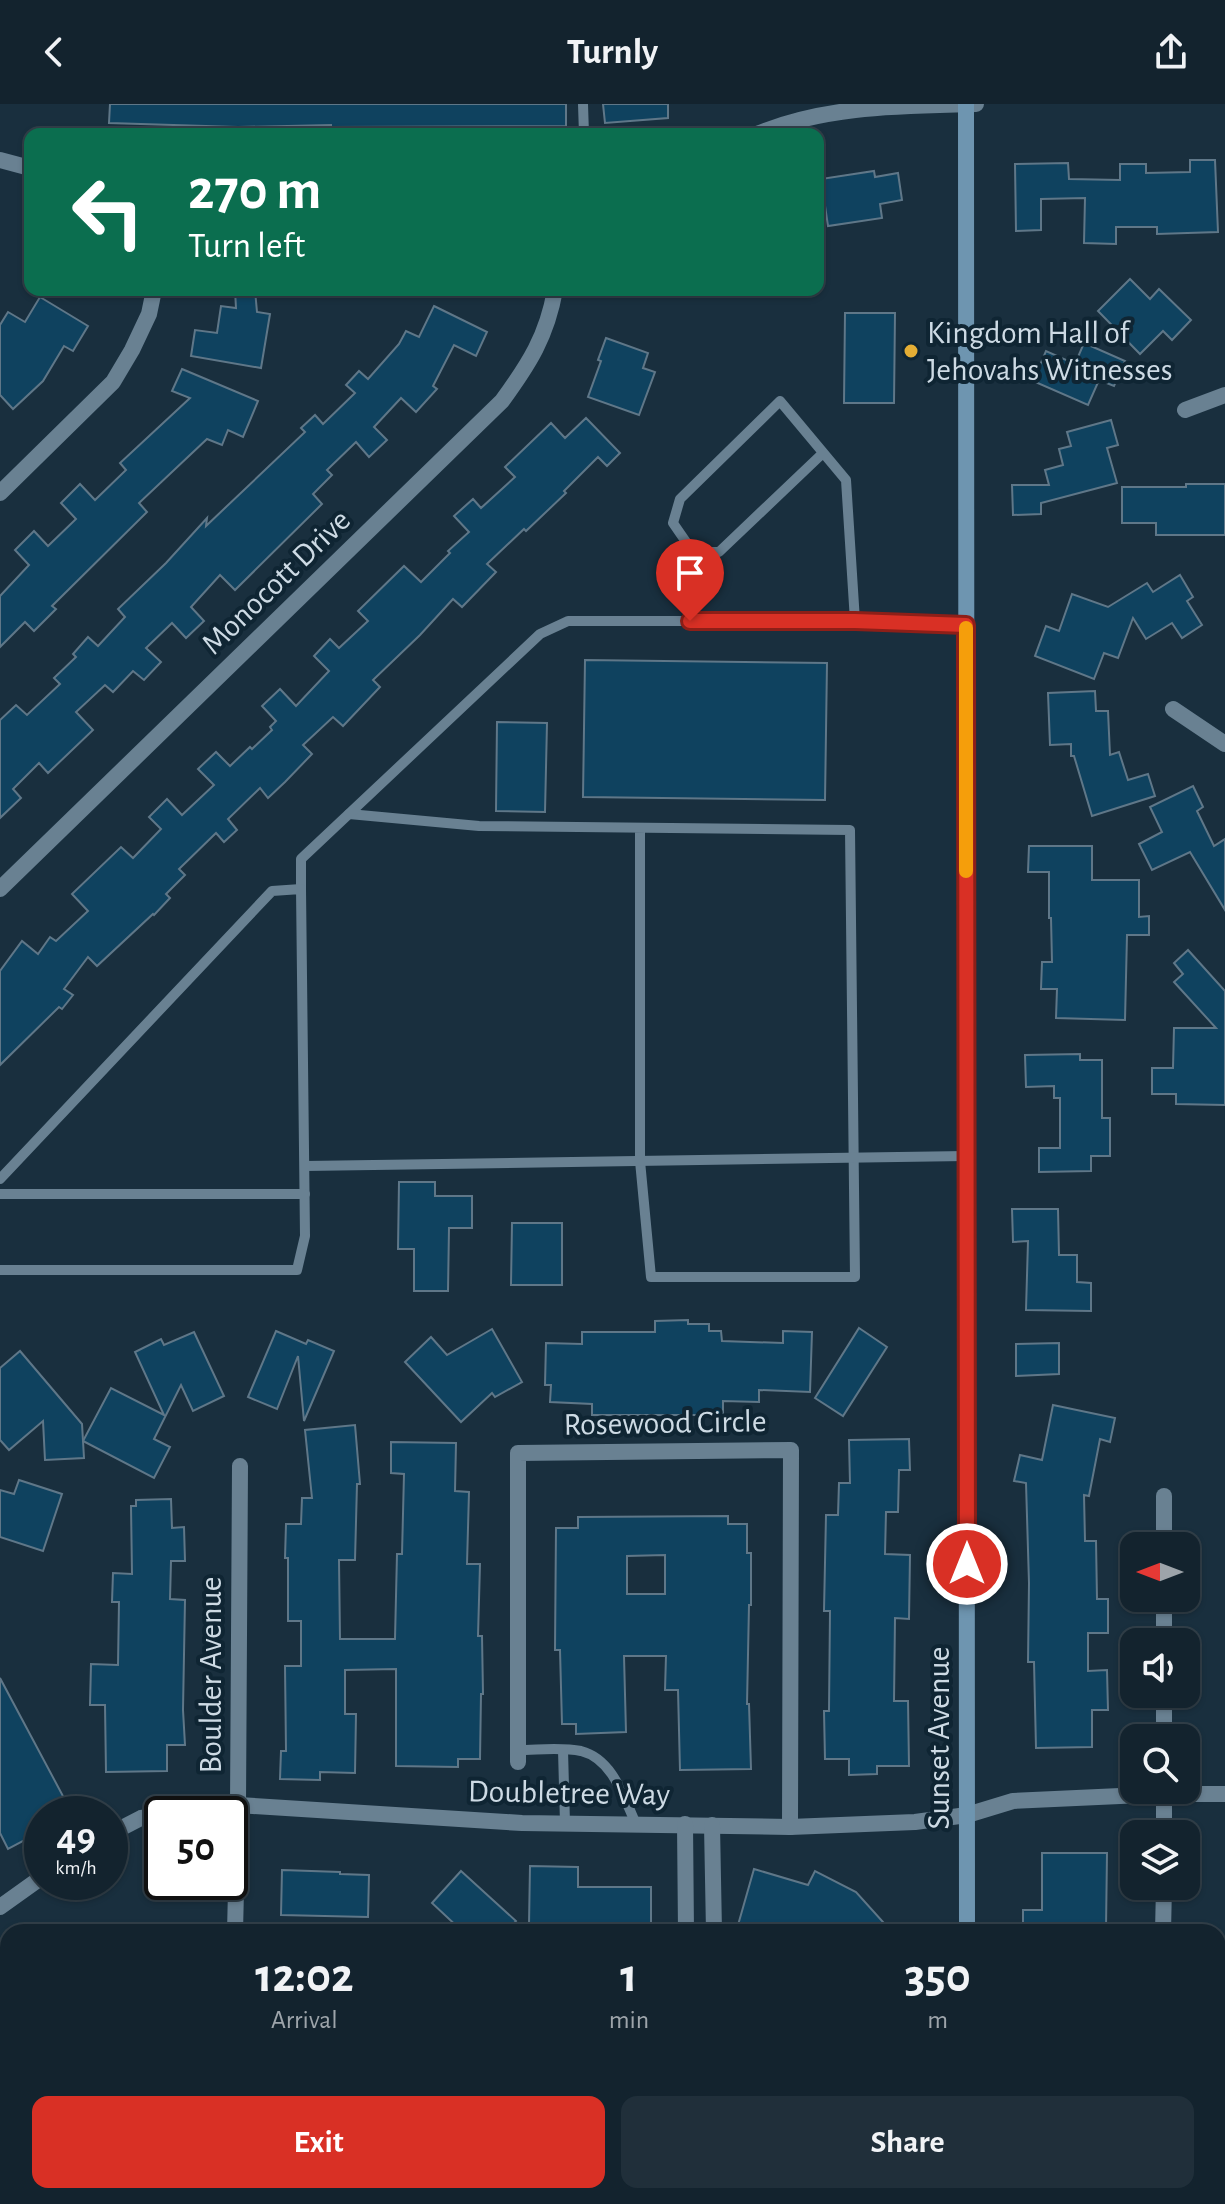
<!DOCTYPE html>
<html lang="en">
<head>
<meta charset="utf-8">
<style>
	body { margin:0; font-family:"Alegreya Sans",sans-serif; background:#202f3a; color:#f1f3f6; height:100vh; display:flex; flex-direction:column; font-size:30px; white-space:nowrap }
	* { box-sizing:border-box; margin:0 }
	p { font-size:26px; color:#9da4aa }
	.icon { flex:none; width:44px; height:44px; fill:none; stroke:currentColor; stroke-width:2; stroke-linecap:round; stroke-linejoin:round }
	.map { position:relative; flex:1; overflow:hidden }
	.side { position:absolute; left:0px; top:1820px; width:1226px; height:280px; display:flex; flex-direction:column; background:#13232e; border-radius:24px 24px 0 0; box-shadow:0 2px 6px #0004,0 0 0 2px #32404a }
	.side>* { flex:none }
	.guide { position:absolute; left:24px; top:24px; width:800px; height:168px; border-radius:16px; box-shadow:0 2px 6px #0004,0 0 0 2px #32404a; background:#0b6e4f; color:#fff; overflow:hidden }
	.needle { width:52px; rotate:270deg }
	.tools { position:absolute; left:1120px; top:1428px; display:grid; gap:16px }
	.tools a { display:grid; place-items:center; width:80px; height:80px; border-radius:16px; background:#13232e; box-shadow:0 2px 6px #0004,0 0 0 2px #32404a; font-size:40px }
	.speed { position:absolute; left:24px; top:1692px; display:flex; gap:16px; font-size:40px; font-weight:700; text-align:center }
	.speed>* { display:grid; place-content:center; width:104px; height:104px; border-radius:50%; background:#13232e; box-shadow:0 2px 6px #0004,0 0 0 2px #32404a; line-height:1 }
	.speed small { font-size:20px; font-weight:400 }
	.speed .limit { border:4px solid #111; border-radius:12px; background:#fff; color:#111 }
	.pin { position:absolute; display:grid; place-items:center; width:68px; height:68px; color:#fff; margin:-82px -34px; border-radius:50% 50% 50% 0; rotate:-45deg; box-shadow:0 0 8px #0007 }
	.pin .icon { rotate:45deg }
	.me { position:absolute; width:88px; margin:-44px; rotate:0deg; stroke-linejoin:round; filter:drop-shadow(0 0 6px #0008) }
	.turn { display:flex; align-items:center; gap:28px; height:168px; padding:0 32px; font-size:36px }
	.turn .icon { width:104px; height:104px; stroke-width:2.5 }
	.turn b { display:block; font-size:56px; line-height:68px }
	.eta { display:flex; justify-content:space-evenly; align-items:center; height:136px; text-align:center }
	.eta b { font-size:48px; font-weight:600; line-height:56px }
	.action { display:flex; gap:16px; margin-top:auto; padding:16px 32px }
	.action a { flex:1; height:92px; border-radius:16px; background:#d93025; color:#fff; font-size:32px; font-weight:600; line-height:92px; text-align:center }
	.action a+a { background:#202f3a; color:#f1f3f6 }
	header { display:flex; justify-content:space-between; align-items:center; height:104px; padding:0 32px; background:#13232e; font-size:36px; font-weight:600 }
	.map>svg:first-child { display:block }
	.building { fill:#0f425f; stroke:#5f7788; stroke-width:2; fill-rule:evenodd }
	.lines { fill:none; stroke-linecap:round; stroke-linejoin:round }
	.service { stroke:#698192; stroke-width:10 }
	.minor { stroke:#698192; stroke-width:16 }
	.tertiary { stroke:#698192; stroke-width:16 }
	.secondary { stroke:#6e95b0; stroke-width:16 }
	.route-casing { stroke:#8d1f18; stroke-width:20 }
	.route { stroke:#d93025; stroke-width:14 }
	.slow { stroke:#f59e0b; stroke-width:14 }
	.poi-dot { fill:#e4ae35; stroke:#0f2533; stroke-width:3 }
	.labels { text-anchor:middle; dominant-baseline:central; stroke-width:8; stroke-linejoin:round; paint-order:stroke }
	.poi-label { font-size:32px; fill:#cddae4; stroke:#0f2533; text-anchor:start }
	.street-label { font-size:32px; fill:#cddae4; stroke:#0f2533 }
</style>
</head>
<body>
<header><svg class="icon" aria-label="back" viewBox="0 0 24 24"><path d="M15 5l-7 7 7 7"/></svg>Turnly<svg class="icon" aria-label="share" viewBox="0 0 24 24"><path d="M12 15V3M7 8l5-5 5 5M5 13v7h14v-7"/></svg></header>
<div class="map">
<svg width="1225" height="2100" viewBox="0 0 1225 2100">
	<rect width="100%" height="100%" fill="#192f3e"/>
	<g class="building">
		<path d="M 110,0 L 566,0 L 566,22 L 331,23 L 331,21 L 238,23 L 109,19 Z"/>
		<path d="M 603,0 L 668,0 L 668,14 L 605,19 Z"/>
		<path d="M 1190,56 L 1215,56 L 1218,128 L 1157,130 L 1157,123 L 1116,123 L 1116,140 L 1084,139 L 1085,94 L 1041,95 L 1041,126 L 1016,127 L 1015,60 L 1068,59 L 1069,75 L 1120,76 L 1120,60 L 1146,60 L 1146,69 L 1190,68 Z"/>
		<path d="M 874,67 L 875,73 L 898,69 L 902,96 L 880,100 L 882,114 L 828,122 L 821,75 Z"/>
		<path d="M 1130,175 L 1150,195 L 1159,185 L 1191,216 L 1172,236 L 1163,227 L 1140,250 L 1098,207 Z"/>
		<path d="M 235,186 L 255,186 L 257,208 L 270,210 L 261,264 L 191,252 L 195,226 L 217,229 L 221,202 L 236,204 Z"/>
		<path d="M 40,193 L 88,222 L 73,247 L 64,242 L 43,277 L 13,305 L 0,291 L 0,221 L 8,208 L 25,218 Z"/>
		<path d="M 434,202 L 487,228 L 476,252 L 454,241 L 433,282 L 437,285 L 416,308 L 401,294 L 374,323 L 387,336 L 369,353 L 356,338 L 327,366 L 332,371 L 313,390 L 322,400 L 235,486 L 220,471 L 191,503 L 204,517 L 186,534 L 172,519 L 146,544 L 161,558 L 144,576 L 133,567 L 113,588 L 105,581 L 76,608 L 93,626 L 48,669 L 39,659 L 13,685 L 21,694 L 0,714 L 0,616 L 16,601 L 27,611 L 60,580 L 54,574 L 76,553 L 73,550 L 88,533 L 98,542 L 125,513 L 118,505 L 166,459 L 207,414 L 206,422 L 305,328 L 301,324 L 315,311 L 323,320 L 355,289 L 346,281 L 359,267 L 368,275 L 399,240 L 406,227 L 419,233 Z"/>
		<path d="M 845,209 L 895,209 L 894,299 L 844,299 Z"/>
		<path d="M 606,234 L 648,249 L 643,264 L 655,268 L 639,311 L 588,293 L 601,257 L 598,256 Z"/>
		<path d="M 1084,239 L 1125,257 L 1114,282 L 1099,276 L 1088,301 L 1033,277 L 1046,247 L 1075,260 Z"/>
		<path d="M 182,265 L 258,297 L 243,333 L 228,326 L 222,341 L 207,335 L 139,399 L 147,408 L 52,502 L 56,505 L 34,527 L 25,518 L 0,543 L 0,492 L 29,461 L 15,446 L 34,427 L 48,442 L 76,415 L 61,399 L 80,380 L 95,396 L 126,366 L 120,359 L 190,294 L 172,287 Z"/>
		<path d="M 586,314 L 620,349 L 607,362 L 598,353 L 564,387 L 566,389 L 526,427 L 524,425 L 487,460 L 496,468 L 462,503 L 453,495 L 420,531 L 373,576 L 380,583 L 343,622 L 333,613 L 303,641 L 312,650 L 285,678 L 268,694 L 260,684 L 228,715 L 237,726 L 224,738 L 216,729 L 179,765 L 185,771 L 166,790 L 170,794 L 154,811 L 153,810 L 97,862 L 88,853 L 64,885 L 73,891 L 62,905 L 59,903 L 0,961 L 0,867 L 22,837 L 38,850 L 50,833 L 56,837 L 88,807 L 72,790 L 121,743 L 133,754 L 161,725 L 149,713 L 167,695 L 182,711 L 214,681 L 198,665 L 216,648 L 230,662 L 250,643 L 252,645 L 272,626 L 270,623 L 276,617 L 262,602 L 280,585 L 296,602 L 329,567 L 314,552 L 330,535 L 339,544 L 368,517 L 358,507 L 404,462 L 421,478 L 450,449 L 448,447 L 469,428 L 454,412 L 473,395 L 481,404 L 515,373 L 505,363 L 551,319 L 565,334 Z"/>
		<path d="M 1111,316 L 1118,341 L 1107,344 L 1117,379 L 1041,399 L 1041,410 L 1013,411 L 1012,381 L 1049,381 L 1045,366 L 1063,361 L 1059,345 L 1071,342 L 1067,328 Z"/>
		<path d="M 1186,380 L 1225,380 L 1225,431 L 1156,431 L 1156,419 L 1122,419 L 1122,383 L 1186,383 Z"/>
		<path d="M 1180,471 L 1193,493 L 1187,497 L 1202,521 L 1182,534 L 1172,519 L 1146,535 L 1133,514 L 1118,554 L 1104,549 L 1094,575 L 1035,552 L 1046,522 L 1059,527 L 1072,490 L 1108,503 L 1147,479 L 1153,488 Z"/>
		<path d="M 585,556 L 827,559 L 825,696 L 583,693 Z"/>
		<path d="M 1095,587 L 1096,607 L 1108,607 L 1110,651 L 1119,648 L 1128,676 L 1148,670 L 1155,692 L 1092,712 L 1074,652 L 1071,652 L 1071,640 L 1050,641 L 1048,589 Z"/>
		<path d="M 497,618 L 547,619 L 545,708 L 496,707 Z"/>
		<path d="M 1193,682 L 1203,703 L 1197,707 L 1214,742 L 1225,735 L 1225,806 L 1190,748 L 1152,766 L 1139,740 L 1162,728 L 1150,703 Z"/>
		<path d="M 1029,742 L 1092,742 L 1092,776 L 1139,776 L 1139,813 L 1149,812 L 1149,831 L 1127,831 L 1125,916 L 1056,914 L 1057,885 L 1041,885 L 1042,858 L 1052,858 L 1051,814 L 1049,814 L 1049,768 L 1028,768 Z"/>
		<path d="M 1188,846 L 1225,887 L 1225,1001 L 1176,1000 L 1176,990 L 1152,990 L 1152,964 L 1173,964 L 1174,924 L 1216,924 L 1174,878 L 1183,870 L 1174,859 Z"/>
		<path d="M 1080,950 L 1080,956 L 1102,956 L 1102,1014 L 1110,1014 L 1110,1052 L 1091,1052 L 1091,1067 L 1039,1068 L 1039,1044 L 1060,1044 L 1060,994 L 1054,994 L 1054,982 L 1026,983 L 1025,951 Z"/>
		<path d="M 399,1078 L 435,1078 L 435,1092 L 472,1092 L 472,1124 L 449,1124 L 448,1187 L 414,1187 L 414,1145 L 398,1145 Z"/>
		<path d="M 1012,1105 L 1058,1105 L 1059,1151 L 1077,1151 L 1077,1178 L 1091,1179 L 1091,1207 L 1026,1206 L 1028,1137 L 1013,1138 Z"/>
		<path d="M 512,1119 L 562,1119 L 562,1181 L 511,1181 Z"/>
		<path d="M 688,1216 L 688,1220 L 709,1220 L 709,1227 L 721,1227 L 722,1237 L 783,1239 L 783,1227 L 812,1228 L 810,1288 L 759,1286 L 759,1298 L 723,1297 L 723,1311 L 592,1311 L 592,1300 L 550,1298 L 551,1281 L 545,1281 L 546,1239 L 582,1240 L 582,1228 L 655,1228 L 655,1217 Z"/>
		<path d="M 859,1224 L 887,1243 L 843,1312 L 815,1294 Z"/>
		<path d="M 492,1225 L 522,1278 L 495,1293 L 492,1289 L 461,1318 L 405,1258 L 431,1233 L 447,1251 Z"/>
		<path d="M 276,1227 L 306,1240 L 308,1236 L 334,1247 L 304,1317 L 298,1252 L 277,1305 L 248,1293 Z"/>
		<path d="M 194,1228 L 224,1292 L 193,1307 L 181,1281 L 154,1335 L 170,1343 L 154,1374 L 83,1337 L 111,1284 L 164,1311 L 135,1248 L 161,1235 L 164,1241 Z"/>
		<path d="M 1059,1239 L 1059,1270 L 1016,1272 L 1016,1240 Z"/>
		<path d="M 20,1247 L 82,1320 L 84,1354 L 45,1356 L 43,1317 L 9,1346 L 0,1336 L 0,1264 Z"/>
		<path d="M 1053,1301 L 1115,1314 L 1110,1338 L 1100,1335 L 1089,1392 L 1084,1391 L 1085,1437 L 1096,1437 L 1097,1495 L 1108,1495 L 1108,1529 L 1088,1529 L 1088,1567 L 1107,1566 L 1108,1606 L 1092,1606 L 1092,1643 L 1036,1644 L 1034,1558 L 1028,1558 L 1029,1479 L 1026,1379 L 1014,1377 L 1020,1351 L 1042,1356 Z"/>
		<path d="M 355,1321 L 360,1380 L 357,1380 L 355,1456 L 339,1456 L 340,1535 L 395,1535 L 397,1450 L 402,1450 L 404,1370 L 391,1369 L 391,1338 L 456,1339 L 455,1387 L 469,1388 L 467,1460 L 480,1460 L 478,1532 L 482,1532 L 483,1590 L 481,1590 L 480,1655 L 458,1655 L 458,1663 L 396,1662 L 396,1565 L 345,1566 L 345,1610 L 356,1610 L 355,1669 L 320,1668 L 320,1676 L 280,1675 L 281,1647 L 286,1647 L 285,1562 L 301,1562 L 301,1517 L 288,1517 L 288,1454 L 285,1454 L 286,1420 L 301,1420 L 302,1394 L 312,1394 L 305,1326 Z"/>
		<path d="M 909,1335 L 910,1366 L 899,1366 L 898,1408 L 886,1408 L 885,1450 L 910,1451 L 909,1515 L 895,1514 L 894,1597 L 908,1597 L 909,1662 L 877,1662 L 877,1670 L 849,1671 L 849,1655 L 825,1655 L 824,1607 L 829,1607 L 830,1507 L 824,1507 L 826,1411 L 838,1411 L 839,1379 L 850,1379 L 849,1336 Z"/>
		<path d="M 19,1376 L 62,1390 L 43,1447 L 0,1433 L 0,1386 L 14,1390 Z"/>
		<path d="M 171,1395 L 172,1424 L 184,1423 L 185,1457 L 171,1457 L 170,1495 L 185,1496 L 183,1606 L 185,1641 L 167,1641 L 167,1667 L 106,1668 L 105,1601 L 90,1601 L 91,1560 L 118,1561 L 119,1498 L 112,1498 L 113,1469 L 132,1470 L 131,1402 L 136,1402 L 136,1396 Z"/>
		<path d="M 728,1412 L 728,1420 L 747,1420 L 747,1449 L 751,1449 L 751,1501 L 749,1501 L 747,1600 L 749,1600 L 751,1665 L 680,1666 L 678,1586 L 665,1586 L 666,1552 L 624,1552 L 626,1628 L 576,1630 L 576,1620 L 562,1620 L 560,1546 L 555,1546 L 556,1424 L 578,1424 L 578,1413 ZM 665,1451 L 665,1490 L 627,1490 L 627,1452 Z"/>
		<path d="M 0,1574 L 64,1694 L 51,1701 L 55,1710 L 42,1710 L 42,1727 L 8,1745 L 0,1729 Z"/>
		<path d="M 1042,1749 L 1107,1749 L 1106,1824 L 1023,1824 L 1023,1806 L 1042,1806 Z"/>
		<path d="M 530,1762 L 578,1763 L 578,1783 L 651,1783 L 651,1825 L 640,1825 L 640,1828 L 542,1828 L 542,1821 L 529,1821 Z"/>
		<path d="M 754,1765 L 808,1781 L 815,1767 L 856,1788 L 892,1828 L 760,1828 L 738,1821 Z"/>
		<path d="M 282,1766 L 340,1768 L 340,1770 L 369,1771 L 368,1813 L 281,1811 Z"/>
		<path d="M 461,1767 L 516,1817 L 506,1828 L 463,1828 L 432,1799 Z"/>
	</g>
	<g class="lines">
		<g class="service">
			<path d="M 583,0 L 584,30"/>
			<path d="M 855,517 L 966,521"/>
			<path d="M 349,710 L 479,722 L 850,726 L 855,1173 L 651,1173 L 640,1057 L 640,724"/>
			<path d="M 301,785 L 301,755 L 540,530 L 568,517 L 855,517 L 846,376 L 780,297 L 680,395 L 673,419 L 693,448 L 719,448 L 823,349"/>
			<path d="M 305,1062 L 966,1052"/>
			<path d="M 0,1075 L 272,787 L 301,785 L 305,1132 L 297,1166 L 0,1166"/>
			<path d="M 0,1090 L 305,1090"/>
			<path d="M 518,1646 C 538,1646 561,1643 581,1647 C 613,1655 624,1694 636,1720"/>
			<path d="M 563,1646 L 565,1719"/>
		</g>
		<g class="minor">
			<path d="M 1185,306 L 1225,291"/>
			<path d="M 0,389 L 113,278 L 132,246 L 149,210 L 154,186"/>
			<path d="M 1173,605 L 1225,640"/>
			<path d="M 0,785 L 502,297 C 529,260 547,232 555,186"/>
			<path d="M 1164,1392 L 1164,1442"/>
			<path d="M 1164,1494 L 1164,1538"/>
			<path d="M 1164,1590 L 1164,1634"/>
			<path d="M 518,1658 L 518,1349 L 791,1346 L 790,1723"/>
			<path d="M 170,1710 L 238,1701 L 522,1719 L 790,1723 L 915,1718 L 967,1711 L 1013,1697 L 1164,1690 L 1225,1690"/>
			<path d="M 685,1720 L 686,1828"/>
			<path d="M 712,1721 L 714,1828"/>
			<path d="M 110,1730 L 141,1714 L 162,1711"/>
			<path d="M 1164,1730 L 1164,1686"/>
			<path d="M 0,1803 L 42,1773"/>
			<path d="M 235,1828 L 238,1701 L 240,1362"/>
			<path d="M 1163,1828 L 1164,1782"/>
			<path d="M 538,2092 L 538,2100"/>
			<path d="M 142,2100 L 146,2092"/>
			<path d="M 788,2100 L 788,2092"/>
		</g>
		<g class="tertiary">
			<path d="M 757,30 C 827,1 903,2 976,0"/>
			<path d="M 0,56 L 30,64"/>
		</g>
		<g class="secondary">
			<path d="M 966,0 L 967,1828"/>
			<path d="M 967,2092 L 967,2100"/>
		</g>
	</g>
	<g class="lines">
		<defs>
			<path id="route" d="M 690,517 L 855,517 L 966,521 L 967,1460"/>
		</defs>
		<use href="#route" class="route-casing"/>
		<use href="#route" class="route"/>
		<path class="slow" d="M 966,524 L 966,767"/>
	</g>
	<circle class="poi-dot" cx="911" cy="247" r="8"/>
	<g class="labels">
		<g class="poi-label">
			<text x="927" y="229">Kingdom Hall of<tspan x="927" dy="37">Jehovahs Witnesses</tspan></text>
		</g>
		<g class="street-label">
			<text transform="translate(276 478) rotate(-44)">Monocott Drive</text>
			<text transform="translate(665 1319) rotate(-1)">Rosewood Circle</text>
			<text transform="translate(211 1571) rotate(-90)">Boulder Avenue</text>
			<text transform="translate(939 1634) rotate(-90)">Sunset Avenue</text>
			<text transform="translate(569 1689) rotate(1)">Doubletree Way</text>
		</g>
	</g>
</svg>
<div class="tools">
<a><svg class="needle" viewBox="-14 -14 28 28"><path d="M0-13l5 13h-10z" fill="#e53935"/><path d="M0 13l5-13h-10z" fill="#9da4aa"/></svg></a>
<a><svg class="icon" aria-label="sound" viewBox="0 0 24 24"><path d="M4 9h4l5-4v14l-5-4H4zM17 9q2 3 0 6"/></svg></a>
<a><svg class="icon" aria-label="search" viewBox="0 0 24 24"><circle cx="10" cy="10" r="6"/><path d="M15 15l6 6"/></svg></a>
<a><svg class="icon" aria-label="layers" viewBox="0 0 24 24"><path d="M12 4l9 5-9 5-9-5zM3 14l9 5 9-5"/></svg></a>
</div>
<div class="speed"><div>49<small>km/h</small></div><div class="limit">50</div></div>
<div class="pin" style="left:690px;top:517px;background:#d93025"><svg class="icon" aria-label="arrive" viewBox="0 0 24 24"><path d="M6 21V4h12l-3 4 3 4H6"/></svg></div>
<svg class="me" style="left:967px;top:1460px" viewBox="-20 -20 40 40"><circle r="17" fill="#d93025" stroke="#fff" stroke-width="3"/><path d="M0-11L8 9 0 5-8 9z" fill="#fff"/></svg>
<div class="guide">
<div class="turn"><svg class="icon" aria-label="left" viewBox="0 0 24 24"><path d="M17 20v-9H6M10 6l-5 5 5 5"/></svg><div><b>270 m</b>Turn left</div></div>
</div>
<section class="side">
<div class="eta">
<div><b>12:02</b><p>Arrival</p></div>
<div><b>1</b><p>min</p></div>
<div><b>350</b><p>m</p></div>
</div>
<div class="action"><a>Exit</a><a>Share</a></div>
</section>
</div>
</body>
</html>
